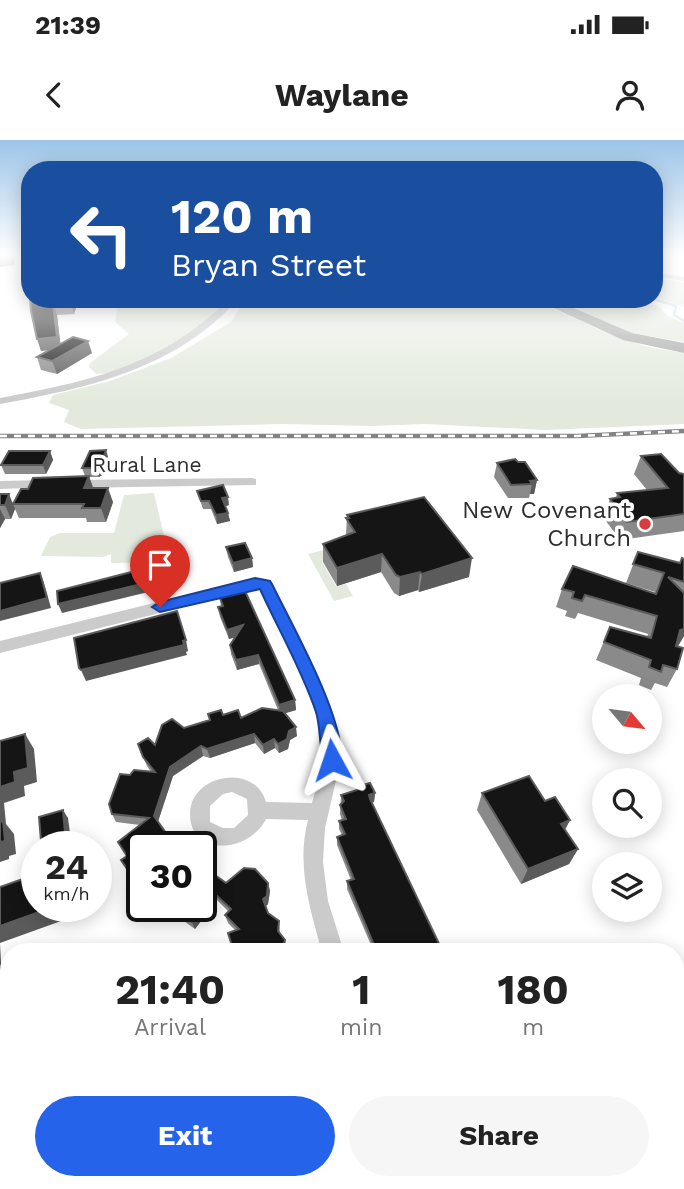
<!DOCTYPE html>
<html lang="en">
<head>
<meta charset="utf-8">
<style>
	body { margin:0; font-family:"Work Sans",sans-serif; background:#f6f6f6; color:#222; height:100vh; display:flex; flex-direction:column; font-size:26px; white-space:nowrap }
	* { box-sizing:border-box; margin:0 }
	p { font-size:23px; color:#767676 }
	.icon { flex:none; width:38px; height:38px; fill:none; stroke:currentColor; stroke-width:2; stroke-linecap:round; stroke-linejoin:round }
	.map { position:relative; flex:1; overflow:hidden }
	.drawer { position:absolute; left:0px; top:803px; width:684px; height:247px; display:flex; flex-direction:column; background:#fff; border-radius:28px 28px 0 0; box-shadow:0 4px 18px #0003 }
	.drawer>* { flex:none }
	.top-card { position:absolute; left:21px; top:21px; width:642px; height:147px; border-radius:28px; box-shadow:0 4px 18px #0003; background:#1a4fa0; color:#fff; overflow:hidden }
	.needle { width:46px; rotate:119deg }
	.buttons { position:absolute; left:592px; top:544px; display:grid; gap:14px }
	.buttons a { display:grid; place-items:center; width:70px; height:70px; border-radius:50%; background:#fff; box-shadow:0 4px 18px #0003; font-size:35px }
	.speed { position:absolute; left:21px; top:691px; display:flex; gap:14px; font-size:35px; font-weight:700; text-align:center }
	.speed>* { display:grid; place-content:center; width:91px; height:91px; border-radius:50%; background:#fff; box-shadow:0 4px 18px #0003; line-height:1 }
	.speed small { font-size:18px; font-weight:400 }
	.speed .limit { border:4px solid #111; border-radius:10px; background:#fff; color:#111 }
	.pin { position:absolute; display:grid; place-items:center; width:60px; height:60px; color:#fff; margin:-72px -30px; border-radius:50% 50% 50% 0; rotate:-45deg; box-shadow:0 0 7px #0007 }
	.pin .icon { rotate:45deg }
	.me { position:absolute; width:77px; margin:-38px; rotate:355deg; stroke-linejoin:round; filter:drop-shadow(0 0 5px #0008) }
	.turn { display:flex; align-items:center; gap:24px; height:147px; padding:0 35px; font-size:32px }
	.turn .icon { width:91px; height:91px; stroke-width:2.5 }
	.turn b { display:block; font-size:49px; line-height:60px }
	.eta { display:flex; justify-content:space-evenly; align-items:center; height:119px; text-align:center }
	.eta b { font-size:42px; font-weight:700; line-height:49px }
	.primary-button { display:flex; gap:14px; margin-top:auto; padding:14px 35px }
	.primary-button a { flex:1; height:80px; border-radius:42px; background:#2563eb; color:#fff; font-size:28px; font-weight:700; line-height:80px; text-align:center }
	.primary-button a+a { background:#f6f6f6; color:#222 }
	.status { display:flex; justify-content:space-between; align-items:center; height:49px; padding:0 35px; background:#fff; direction:ltr }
	.status svg { height:19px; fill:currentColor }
	header { display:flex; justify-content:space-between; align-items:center; height:91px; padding:0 35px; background:#fff; font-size:32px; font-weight:700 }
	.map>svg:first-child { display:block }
	.green { fill:#e3eadd }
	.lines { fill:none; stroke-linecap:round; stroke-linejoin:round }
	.stream { stroke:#cadbe9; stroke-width:2.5 }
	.minor { fill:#cbcbcb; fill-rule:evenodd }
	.primary { fill:#a6a6a6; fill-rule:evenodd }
	.rail-casing { stroke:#838383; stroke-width:4.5 }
	.rail { stroke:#fff; stroke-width:2.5; stroke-dasharray:7; stroke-linecap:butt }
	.wall { fill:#8a8a8a }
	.shaded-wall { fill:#5b5b5b }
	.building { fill:#151515; stroke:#5b5b5b; stroke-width:2 }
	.route { fill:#2563eb; stroke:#184099; stroke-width:2 }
	.poi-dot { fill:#d93c40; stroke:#fff; stroke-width:2.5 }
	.labels { text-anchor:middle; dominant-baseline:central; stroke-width:7; stroke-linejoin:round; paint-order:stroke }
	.far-street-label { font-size:21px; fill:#2e2e2e; stroke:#fff }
	.poi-label { font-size:24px; fill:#2e2e2e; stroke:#fff; text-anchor:end }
</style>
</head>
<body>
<div class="status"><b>21:39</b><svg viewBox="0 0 49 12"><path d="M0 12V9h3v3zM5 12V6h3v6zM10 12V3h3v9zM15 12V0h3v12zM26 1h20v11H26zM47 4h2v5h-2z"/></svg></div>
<header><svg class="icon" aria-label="back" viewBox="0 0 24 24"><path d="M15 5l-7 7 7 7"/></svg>Waylane<svg class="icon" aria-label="person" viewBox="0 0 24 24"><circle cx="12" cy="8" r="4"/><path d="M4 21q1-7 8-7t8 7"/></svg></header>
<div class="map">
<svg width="684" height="1049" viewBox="0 0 684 1049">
	<rect width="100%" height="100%" fill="#fff"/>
	<g class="green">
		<path d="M 654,138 L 684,142 L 684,167 L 655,157 Z"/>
		<path d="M 119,159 L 227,159 C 202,189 137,234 96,234 L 89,227 L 90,223 L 129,194 L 115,182 Z"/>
		<path d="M 269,159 L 531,159 L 614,196 L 648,207 L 684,213 L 684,284 L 546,290 L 425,284 L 371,286 L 284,284 L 81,289 L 64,282 L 69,270 L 49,263 L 53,255 L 110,241 L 171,218 L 231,182 L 241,166 Z"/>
		<path d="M 554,159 L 636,159 L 659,167 L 668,176 L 684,183 L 684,202 L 632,193 Z"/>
		<path d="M 154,353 L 170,422 L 111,423 L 111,414 L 103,417 L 41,416 L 50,397 L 60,393 L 114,393 L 124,355 Z"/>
		<path d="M 324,410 L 330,419 L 322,422 L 336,446 L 346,444 L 353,456 L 334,461 L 308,414 Z"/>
	</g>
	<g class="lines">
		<g class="stream">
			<path d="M 639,159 L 649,159"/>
			<path d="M 654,159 L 676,166 L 674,175 L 684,181"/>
		</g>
		<g class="minor">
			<path d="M 654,132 L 684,137 L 684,141 L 654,136 Z"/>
			<path d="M 229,159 L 238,159 C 176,229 88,248 0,264 L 0,258 C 91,241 161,226 229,159 Z"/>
			<path d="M 252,338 L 256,339 L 256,345 L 72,348 L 66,344 L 72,340 Z"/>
			<path d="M 50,340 L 54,341 L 54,347 L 0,349 L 0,341 Z"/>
			<path d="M 255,438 L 270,441 L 272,444 L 332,571 L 340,596 L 341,619 L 325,688 L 323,722 L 328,761 L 344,812 L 322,812 C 310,769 296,725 308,680 L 266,679 C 249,713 191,717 190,675 C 189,634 255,622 266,662 L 312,663 C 316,648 323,631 323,616 C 324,569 280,493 260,448 L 0,513 L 0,501 ZM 232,652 L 247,659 L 248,675 L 234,688 L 223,688 L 210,682 L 210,666 L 223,654 Z"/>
			<path d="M 410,1041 L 437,1041 L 440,1049 L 413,1049 Z"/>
		</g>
		<path class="primary" d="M 534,159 L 553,159 L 632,193 L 684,203 L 684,213 L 623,200 Z"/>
		<defs>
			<path id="rail" d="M 0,296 L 577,296 L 684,291"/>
		</defs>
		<use href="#rail" class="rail-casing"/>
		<use href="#rail" class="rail"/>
	</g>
	<g class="wall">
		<path d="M 30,159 L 79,159 L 74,174 L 57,175 L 60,204 L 92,213 L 57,234 L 41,230 L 37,217 L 50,210 L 41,211 Z"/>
		<path d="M 50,311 L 53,320 L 46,334 L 5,334 L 1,325 Z"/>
		<path d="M 641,316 L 679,333 L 684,334 L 684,391 L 620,400 L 603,377 L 610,359 L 616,358 L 617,353 L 647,350 L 634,334 Z"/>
		<path d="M 109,320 L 104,334 L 99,337 L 89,337 L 93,348 L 113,362 L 106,382 L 87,382 L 86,378 L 19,378 L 15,369 L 11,379 L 5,379 L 0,388 L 0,354 L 13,363 L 28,349 L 85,336 L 82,328 Z"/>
		<path d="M 518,322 L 537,340 L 534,354 L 530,354 L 529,358 L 508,358 L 494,337 L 497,323 Z"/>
		<path d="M 197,351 L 229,365 L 225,366 L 228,373 L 230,381 L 217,384 L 211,369 L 203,369 Z"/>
		<path d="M 347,375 L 469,437 L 419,452 L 418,450 L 399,456 L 394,453 L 381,432 L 337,446 L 323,422 L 323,404 L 346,395 Z"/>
		<path d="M 226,407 L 252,418 L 253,427 L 234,432 L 228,417 Z"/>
		<path d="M 638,412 L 680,423 L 682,418 L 684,419 L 684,496 L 678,506 L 677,529 L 667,547 L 655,543 L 651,550 L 639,545 L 641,538 L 596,520 L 610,487 L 647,497 L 648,494 L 578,473 L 575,479 L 565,476 L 567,471 L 556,467 L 562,449 L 654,454 L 655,452 L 626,443 Z"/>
		<path d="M 220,458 L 295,560 L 296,570 L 285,573 L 297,596 L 290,600 L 288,609 L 279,613 L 275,608 L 264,614 L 255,603 L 210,618 L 203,616 L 173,636 L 158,682 L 140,750 L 121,720 L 126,716 L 118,702 L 140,685 L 116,682 L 112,674 L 130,635 L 151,632 L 147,626 L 138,604 L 155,605 L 184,588 L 223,575 L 241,578 L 278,570 L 259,524 L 237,530 L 231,514 L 230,505 L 235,497 L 229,499 L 220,477 L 218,467 L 221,467 Z"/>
		<path d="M 363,645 L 375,653 L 374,662 L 371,663 L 443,812 L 374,812 L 347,749 L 347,741 L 351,740 L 337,705 L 337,697 L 342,695 L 339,689 L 339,681 L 342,680 L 340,674 L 341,655 L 357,650 Z"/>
		<path d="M 482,653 L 545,661 L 570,680 L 565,690 L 578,709 L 569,724 L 521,744 L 477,670 Z"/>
		<path d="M 226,743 L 268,743 L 270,751 L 268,764 L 266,766 L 268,773 L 279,781 L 280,794 L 285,800 L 286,807 L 284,812 L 235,790 L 228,783 L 225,775 L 229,772 L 217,760 L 195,789 L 181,779 L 177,772 Z"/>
		<path d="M 684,977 L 684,996 L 679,979 Z"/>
		<path d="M 524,1041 L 554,1041 L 556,1049 L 526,1049 Z"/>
	</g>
	<g class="shaded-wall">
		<path d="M 12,115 L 14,115 L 15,125 L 0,127 L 0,119 Z"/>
		<path d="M 72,159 L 79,159 L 74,174 L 71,163 Z"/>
		<path d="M 53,164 L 57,175 L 61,208 L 41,211 L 37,199 Z"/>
		<path d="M 88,201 L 92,213 L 57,234 L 52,221 Z"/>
		<path d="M 106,310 L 109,320 L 104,334 L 99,337 L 96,328 Z"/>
		<path d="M 50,311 L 53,320 L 46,334 L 43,325 Z"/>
		<path d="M 89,336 L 94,350 L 84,348 Z"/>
		<path d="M 537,340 L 534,354 L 530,354 L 532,344 L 530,341 Z"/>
		<path d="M 108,348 L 113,362 L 106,382 L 101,368 Z"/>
		<path d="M 9,354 L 15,369 L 11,379 L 5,365 Z"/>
		<path d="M 228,357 L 229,365 L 223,367 L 222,358 Z"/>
		<path d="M 0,369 L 5,379 L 0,388 Z"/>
		<path d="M 228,373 L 230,381 L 217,384 L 216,375 Z"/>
		<path d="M 382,414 L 381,432 L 337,446 L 337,428 Z"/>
		<path d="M 252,418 L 253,427 L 234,432 L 233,423 Z"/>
		<path d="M 472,418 L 469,437 L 419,452 L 422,434 Z"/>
		<path d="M 420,432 L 418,450 L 399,456 L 400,437 Z"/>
		<path d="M 40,433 L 44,443 L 51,468 L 0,481 L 0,471 Z"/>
		<path d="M 175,436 L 177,445 L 62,473 L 58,464 Z"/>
		<path d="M 243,485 L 245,495 L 229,499 L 227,490 Z"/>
		<path d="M 684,489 L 684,496 L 678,506 L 670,509 L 680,490 Z"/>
		<path d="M 186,500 L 188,511 L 186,512 L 187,515 L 86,541 L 81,530 Z"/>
		<path d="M 258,515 L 259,524 L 237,530 L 236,520 Z"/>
		<path d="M 295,560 L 296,570 L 280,575 L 279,565 Z"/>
		<path d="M 296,587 L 297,596 L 290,600 L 288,609 L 279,613 L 278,604 L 289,591 Z"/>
		<path d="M 25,594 L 34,609 L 37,642 L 24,646 L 25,656 L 4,663 L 6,684 L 14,694 L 16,714 L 9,716 L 9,719 L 0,722 L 0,647 L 14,632 Z"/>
		<path d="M 254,594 L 255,603 L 210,618 L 207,609 Z"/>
		<path d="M 274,599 L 275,608 L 264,614 L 263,605 Z"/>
		<path d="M 201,606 L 203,616 L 173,636 L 157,684 L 154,676 L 170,627 Z"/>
		<path d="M 375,653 L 374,662 L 368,664 L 369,655 Z"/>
		<path d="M 63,670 L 68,678 L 71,701 L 52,707 L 46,707 L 41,701 Z"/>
		<path d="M 570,680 L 562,695 L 561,684 Z"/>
		<path d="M 578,709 L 569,724 L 521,744 L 528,729 Z"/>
		<path d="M 142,740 L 142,749 L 140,750 L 136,742 Z"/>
		<path d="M 268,743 L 270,751 L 268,764 L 265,767 L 263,759 Z"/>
		<path d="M 214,753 L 217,760 L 195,789 L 192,782 Z"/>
		<path d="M 56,766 L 74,766 L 75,776 L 0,803 L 3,860 L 0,861 L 0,786 Z"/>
		<path d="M 285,800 L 286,807 L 284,812 L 281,810 Z"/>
		<path d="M 9,983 L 9,988 L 2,986 Z"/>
		<path d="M 19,1041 L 34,1041 L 34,1049 L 20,1049 Z"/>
		<path d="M 68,1041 L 80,1041 L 81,1049 L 69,1049 Z"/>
		<path d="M 132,1041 L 141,1041 L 141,1044 L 145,1046 L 146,1049 L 137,1049 L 132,1045 Z"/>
		<path d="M 230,1041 L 235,1041 L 237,1049 L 232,1049 Z"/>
	</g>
	<g class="building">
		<path d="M 0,115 L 12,115 L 12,118 L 0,119 Z"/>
		<path d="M 30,159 L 72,159 L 71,163 L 53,164 L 57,197 L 37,199 L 31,171 Z"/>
		<path d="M 73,197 L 88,201 L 52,221 L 37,217 Z"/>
		<path d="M 106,310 L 101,324 L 96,328 L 82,328 L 90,311 Z"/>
		<path d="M 9,311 L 50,311 L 43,325 L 1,325 Z"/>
		<path d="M 661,314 L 679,333 L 684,334 L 684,374 L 627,382 L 610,359 L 620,357 L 617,353 L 668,348 L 641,316 Z"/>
		<path d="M 515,319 L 518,322 L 525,322 L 537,340 L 530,341 L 532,344 L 511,345 L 497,323 Z"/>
		<path d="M 89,336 L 84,348 L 108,348 L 101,368 L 82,368 L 84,364 L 13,364 L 21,349 L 28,349 L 33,338 Z"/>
		<path d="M 223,345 L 228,357 L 222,358 L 228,373 L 216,375 L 209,361 L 201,361 L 197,351 Z"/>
		<path d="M 0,354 L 9,354 L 5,365 L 0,365 Z"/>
		<path d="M 424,357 L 472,418 L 422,434 L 420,432 L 400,437 L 396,435 L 382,414 L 337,428 L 323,404 L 355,392 L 346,378 L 349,378 L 347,375 Z"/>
		<path d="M 245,403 L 252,418 L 233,423 L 226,407 Z"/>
		<path d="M 638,412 L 680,423 L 682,418 L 684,419 L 684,442 L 668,437 L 684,453 L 684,489 L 680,490 L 676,506 L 683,508 L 677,529 L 663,525 L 661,532 L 649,527 L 651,520 L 604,502 L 610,487 L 651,498 L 657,476 L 585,455 L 582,461 L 572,458 L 574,452 L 562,449 L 573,426 L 656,454 L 664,433 L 633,424 Z"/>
		<path d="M 171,424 L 175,436 L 58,464 L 57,451 L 159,425 L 160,427 Z"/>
		<path d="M 40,433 L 47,458 L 0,471 L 0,443 Z"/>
		<path d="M 245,451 L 295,560 L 279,565 L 258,515 L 236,520 L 230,505 L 243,485 L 227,490 L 218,467 L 223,466 L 220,458 Z"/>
		<path d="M 177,471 L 186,500 L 183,501 L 184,505 L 81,530 L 79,528 L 74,498 Z"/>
		<path d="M 262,568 L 283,571 L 296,587 L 289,591 L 287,599 L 278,604 L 274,599 L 263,605 L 254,594 L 207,609 L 201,606 L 170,627 L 154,676 L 176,707 L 142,707 L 142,740 L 136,742 L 121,720 L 127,716 L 118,702 L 149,678 L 112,674 L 109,664 L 120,634 L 130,635 L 134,630 L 155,632 L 143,617 L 138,604 L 148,598 L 155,605 L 162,585 L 172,579 L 184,588 L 210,580 L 208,574 L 221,570 L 223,575 L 238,570 L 241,578 Z"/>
		<path d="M 25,594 L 28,628 L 14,632 L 15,642 L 0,647 L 0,601 Z"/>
		<path d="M 529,636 L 545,661 L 555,657 L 570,680 L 561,684 L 578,709 L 528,729 L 482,653 Z"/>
		<path d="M 361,640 L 363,645 L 370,643 L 375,653 L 369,655 L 370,659 L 443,812 L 377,812 L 347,741 L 354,739 L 337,697 L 345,694 L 339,681 L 346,679 L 340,665 L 344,661 L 341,655 L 357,650 Z"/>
		<path d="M 63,670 L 65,693 L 41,701 L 39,677 Z"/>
		<path d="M 3,681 L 5,701 L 0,702 L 0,682 Z"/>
		<path d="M 201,725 L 226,743 L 244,728 L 255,729 L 268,743 L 267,756 L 263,759 L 268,773 L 279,781 L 278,791 L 285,800 L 281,810 L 284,812 L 234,812 L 228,793 L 239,789 L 225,775 L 231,769 L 214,753 L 192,782 L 177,772 L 181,766 L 201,766 Z"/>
		<path d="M 37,734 L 37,766 L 56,766 L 0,786 L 0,747 Z"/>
		<path d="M 9,893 L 9,983 L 2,986 L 0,964 L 0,897 Z"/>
		<path d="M 9,1004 L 9,1041 L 19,1041 L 20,1049 L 0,1049 L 0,1007 Z"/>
		<path d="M 53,1041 L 68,1041 L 69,1049 L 50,1049 L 50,1043 Z"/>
		<path d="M 93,1041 L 132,1041 L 132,1045 L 136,1043 L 137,1049 L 88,1049 L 94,1046 Z"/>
		<path d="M 191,1041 L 230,1041 L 232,1049 L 193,1049 Z"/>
		<path d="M 313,1041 L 356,1041 L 355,1044 L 364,1049 L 315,1049 Z"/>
		<path d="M 532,1041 L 554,1041 L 556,1049 L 532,1049 L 534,1048 Z"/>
	</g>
	<linearGradient id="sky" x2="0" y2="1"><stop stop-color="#9cc4e8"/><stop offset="0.44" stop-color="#fff"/><stop offset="1" stop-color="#fff" stop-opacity="0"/></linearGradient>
	<rect width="684" height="262" fill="url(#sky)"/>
	<path class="route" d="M 255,438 L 270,441 L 272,444 C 288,478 354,593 338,625 L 332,627 L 325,625 C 319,612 321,588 316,572 C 302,530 278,489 260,449 L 160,472 L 152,467 L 160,462 Z"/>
	<circle class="poi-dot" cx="645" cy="384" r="7"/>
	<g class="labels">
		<g class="far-street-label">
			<text x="147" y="324">Rural Lane</text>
		</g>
		<g class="poi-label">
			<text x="631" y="370">New Covenant<tspan x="631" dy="28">Church</tspan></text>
		</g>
	</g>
</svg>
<div class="buttons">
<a><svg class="needle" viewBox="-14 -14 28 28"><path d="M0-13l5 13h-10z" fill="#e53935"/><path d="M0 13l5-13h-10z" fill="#767676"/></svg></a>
<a><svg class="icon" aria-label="search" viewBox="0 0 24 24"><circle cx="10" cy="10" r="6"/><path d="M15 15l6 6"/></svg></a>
<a><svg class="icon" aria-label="layers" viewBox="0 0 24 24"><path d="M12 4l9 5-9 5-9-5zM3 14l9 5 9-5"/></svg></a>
</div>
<div class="speed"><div>24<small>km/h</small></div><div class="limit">30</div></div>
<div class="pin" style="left:160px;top:467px;background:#d93025"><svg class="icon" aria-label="arrive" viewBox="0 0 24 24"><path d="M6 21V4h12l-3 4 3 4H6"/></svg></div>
<svg class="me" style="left:332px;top:620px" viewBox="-20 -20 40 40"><path d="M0-17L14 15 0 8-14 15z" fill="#2563eb" stroke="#fff" stroke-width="4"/></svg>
<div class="top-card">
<div class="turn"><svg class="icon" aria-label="left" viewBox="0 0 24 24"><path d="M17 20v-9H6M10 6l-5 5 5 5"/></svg><div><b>120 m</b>Bryan Street</div></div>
</div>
<section class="drawer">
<div class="eta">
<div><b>21:40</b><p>Arrival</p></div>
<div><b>1</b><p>min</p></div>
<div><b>180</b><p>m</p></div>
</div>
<div class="primary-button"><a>Exit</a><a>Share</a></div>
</section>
</div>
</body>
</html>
